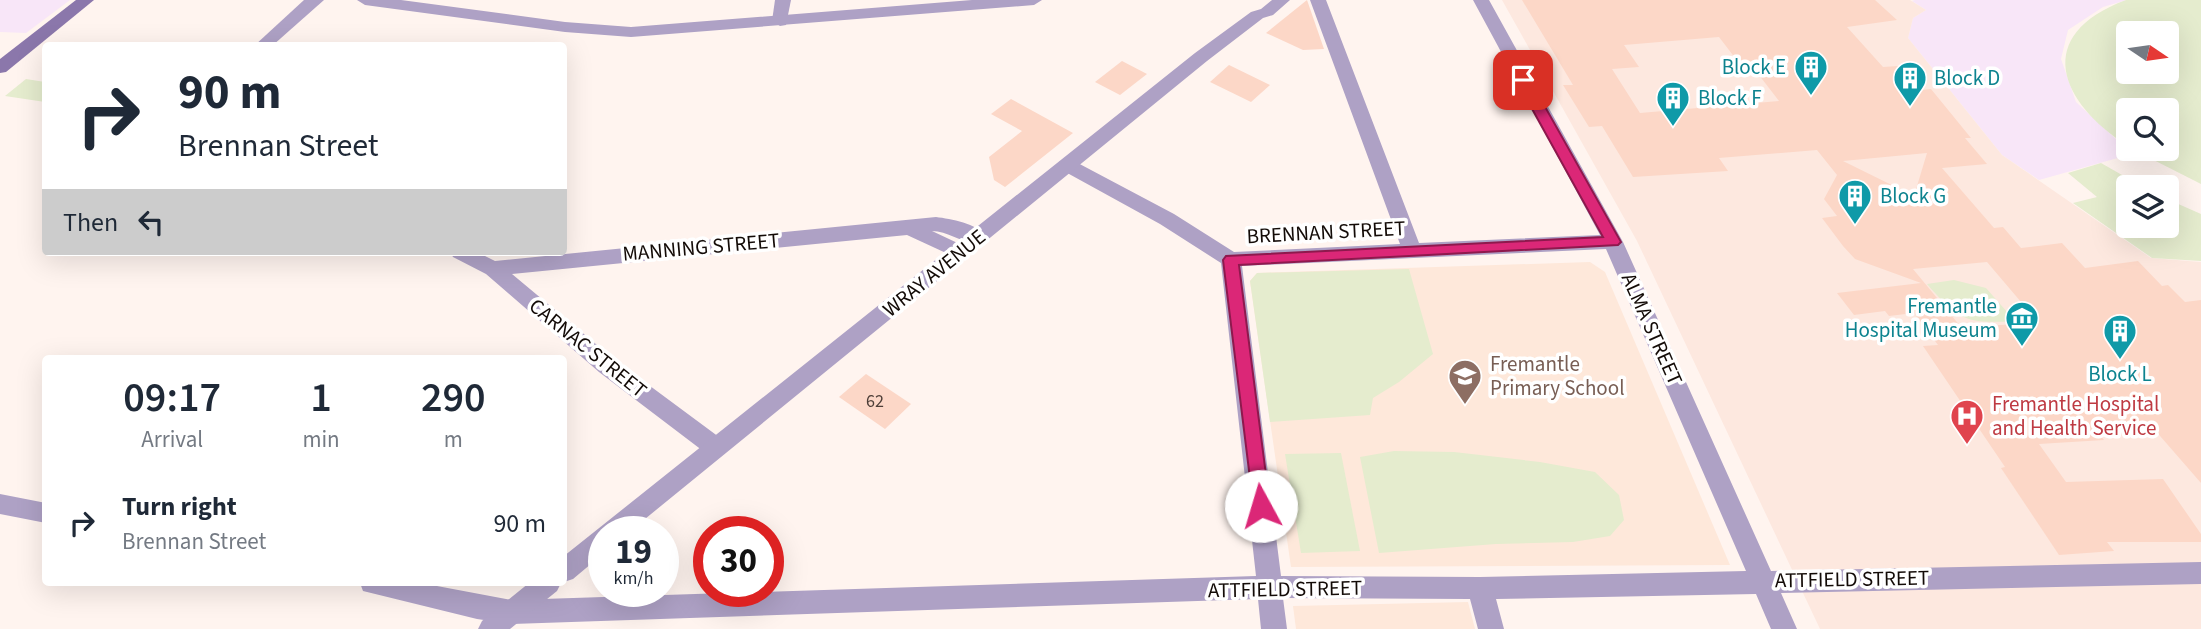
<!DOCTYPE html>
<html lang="en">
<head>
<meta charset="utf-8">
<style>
	body { margin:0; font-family:"Source Sans 3",sans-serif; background:#f2f2f3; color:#1f2937; height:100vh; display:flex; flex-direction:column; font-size:26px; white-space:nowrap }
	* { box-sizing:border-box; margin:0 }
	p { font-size:23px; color:#747a83 }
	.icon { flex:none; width:38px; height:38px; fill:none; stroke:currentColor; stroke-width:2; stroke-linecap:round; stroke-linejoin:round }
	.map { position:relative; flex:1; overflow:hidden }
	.drawer { position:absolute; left:42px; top:355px; width:525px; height:231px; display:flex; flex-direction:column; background:#fff; border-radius:7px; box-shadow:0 7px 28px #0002 }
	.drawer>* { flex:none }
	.banner { position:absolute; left:42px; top:42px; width:525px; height:214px; border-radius:7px; box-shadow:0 7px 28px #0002; background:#fff; color:#1f2937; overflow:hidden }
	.needle { width:46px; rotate:103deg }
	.controls { position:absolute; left:2116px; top:21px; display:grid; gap:14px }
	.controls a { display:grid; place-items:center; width:63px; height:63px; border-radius:7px; background:#fff; box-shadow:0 7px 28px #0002; font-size:35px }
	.speed { position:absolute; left:588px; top:516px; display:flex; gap:14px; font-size:35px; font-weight:700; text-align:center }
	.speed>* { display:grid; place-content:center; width:91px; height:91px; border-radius:50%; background:#fff; box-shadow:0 7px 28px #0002; line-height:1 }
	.speed small { font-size:18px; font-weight:400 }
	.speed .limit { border:10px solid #d22; background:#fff; color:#111 }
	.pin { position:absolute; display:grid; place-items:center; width:60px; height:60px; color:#fff; margin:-30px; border-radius:14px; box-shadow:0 4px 10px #0006 }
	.me { position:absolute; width:77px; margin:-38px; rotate:354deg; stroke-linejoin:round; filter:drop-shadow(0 0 5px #0008) }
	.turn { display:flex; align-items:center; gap:24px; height:147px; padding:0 21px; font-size:32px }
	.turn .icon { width:91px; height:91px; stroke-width:2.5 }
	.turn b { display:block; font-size:49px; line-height:60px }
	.then { display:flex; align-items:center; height:66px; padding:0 21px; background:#0003; gap:14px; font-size:26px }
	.eta { display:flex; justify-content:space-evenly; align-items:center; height:119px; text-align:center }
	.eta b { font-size:42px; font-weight:600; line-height:49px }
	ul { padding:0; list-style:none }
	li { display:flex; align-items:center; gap:21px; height:98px; padding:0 21px }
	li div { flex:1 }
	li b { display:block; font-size:26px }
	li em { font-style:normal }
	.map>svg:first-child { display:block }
	.commercial { fill:#f8e6f8 }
	.built { fill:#fde8df }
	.education { fill:#fee8da }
	.green { fill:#e5ecce; fill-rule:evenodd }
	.building { fill:#fcd7c7; fill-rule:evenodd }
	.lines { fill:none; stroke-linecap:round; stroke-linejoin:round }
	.minor { fill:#aea1c5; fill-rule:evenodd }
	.tertiary { fill:#aea1c5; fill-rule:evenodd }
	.secondary { fill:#8b77ab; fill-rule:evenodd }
	.route { fill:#db2777; stroke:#8e194d; stroke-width:2 }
	.labels { text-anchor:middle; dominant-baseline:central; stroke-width:7; stroke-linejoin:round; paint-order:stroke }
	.number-label { font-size:18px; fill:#4d3e37 }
	.culture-label { font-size:21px; fill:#0d838f; stroke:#fff; text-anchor:start }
	.street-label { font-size:21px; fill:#130b07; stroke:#fff }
	.education-label { font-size:21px; fill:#785e54; stroke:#fff; text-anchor:start }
	.health-label { font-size:21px; fill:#be3a42; stroke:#fff; text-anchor:start }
</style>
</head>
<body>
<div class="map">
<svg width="2201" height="629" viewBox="0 0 2201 629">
	<rect width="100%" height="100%" fill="#fff4ef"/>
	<g class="commercial">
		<path d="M 0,0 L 70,0 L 26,33 L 0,32 Z"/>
		<path d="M 1915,0 L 2127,0 L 2103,7 L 2068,30 L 2061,59 L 2076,102 L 2132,154 L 2039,180 L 2002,155 L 1908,38 L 1913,18 L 1926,10 L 1912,1 Z"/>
	</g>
	<path class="built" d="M 1502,0 L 1910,0 L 1926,10 L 1913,18 L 1908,38 L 2002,155 L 2151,258 L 2201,262 L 2201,629 L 1820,629 L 1637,241 Z"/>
	<g class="education">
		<path d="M 1590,262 L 1605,272 L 1730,565 L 1291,567 L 1250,281 L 1257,273 Z"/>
		<path d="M 1468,602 L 1475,629 L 1296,629 L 1293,606 Z"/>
	</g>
	<g class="green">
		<path d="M 2126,0 L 2201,0 L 2201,184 L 2132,149 L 2166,149 L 2166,110 L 2128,110 L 2128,146 C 2059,102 2032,35 2126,0 ZM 2166,33 L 2166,72 L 2128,72 L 2128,33 Z"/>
		<path d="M 26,79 L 45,82 L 45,102 L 5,96 Z"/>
		<path d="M 2101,163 L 2143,187 L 2128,187 L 2128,226 L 2166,226 L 2167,199 L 2201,214 L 2201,261 L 2152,258 L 2073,203 L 2097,197 L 2068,173 Z"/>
		<path d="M 1409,269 L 1433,354 L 1399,382 L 1373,398 L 1370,415 L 1270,422 L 1250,281 L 1257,273 Z"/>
		<path d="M 1954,280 L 1986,288 L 2015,321 C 1967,324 1959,321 1927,284 Z"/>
		<path d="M 1394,451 L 1454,452 L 1540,462 L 1595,472 L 1619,495 L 1624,520 L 1610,536 L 1573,542 L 1496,544 L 1379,553 L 1360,457 Z"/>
		<path d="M 1341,453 L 1360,551 L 1301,553 L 1285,454 Z"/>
	</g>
	<g class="building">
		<path d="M 1307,0 L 1324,49 L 1303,50 L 1266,33 Z"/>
		<path d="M 1522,0 L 1875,0 L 1897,20 L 1847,27 L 1883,67 L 1898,66 L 1921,90 L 1931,89 L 1971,138 L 1965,138 L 1987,164 L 1942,168 L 1994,228 L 2003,227 L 2021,248 L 2062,243 L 2085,268 L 2138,261 L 2162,286 L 2168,285 L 2185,302 L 2201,300 L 2201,483 L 2147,421 L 2095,428 L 2104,440 L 2039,444 L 2066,482 L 2163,479 L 2201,534 L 2201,542 L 2107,542 L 2114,551 L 2059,555 L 2001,468 L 2005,467 L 1923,346 L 1938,345 L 1914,313 L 1889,316 L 1885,311 L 1854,315 L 1837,293 L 1921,283 L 1855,259 L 1843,246 L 1822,218 L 1837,216 L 1824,199 L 1837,175 L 1817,150 L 1719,158 L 1728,171 L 1633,177 L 1602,126 L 1589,127 L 1563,85 L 1573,85 ZM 1719,37 L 1742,67 L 1752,66 L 1779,101 L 1640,113 L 1612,69 L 1639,67 L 1624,45 ZM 1927,153 L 1914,196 L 1843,161 ZM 1987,262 L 2039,323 L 1961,327 L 1913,269 Z"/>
		<path d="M 1122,61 L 1147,74 L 1120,95 L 1095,82 Z"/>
		<path d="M 1229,65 L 1270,85 L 1251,102 L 1210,82 Z"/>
		<path d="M 1011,99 L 1073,133 L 1005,187 L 994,180 L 989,157 L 1022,131 L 991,114 Z"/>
		<path d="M 866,374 L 911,404 L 885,429 L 839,397 Z"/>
	</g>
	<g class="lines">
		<g class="minor">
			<path d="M 304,0 L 324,0 L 272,46 L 254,46 Z"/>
			<path d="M 775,0 L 791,0 L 786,25 L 780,26 L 772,21 Z"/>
			<path d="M 1310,0 L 1326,0 L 1419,243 L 1600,235 L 1473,0 L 1489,0 L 1623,242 L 1771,571 L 2201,562 L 2201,584 L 1781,593 L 1797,629 L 1771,629 L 1756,594 L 1496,599 L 1504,629 L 1478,629 L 1470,599 L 1283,598 L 1287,629 L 1261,629 L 1258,599 L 512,624 L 477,619 L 363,591 L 360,583 L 421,583 L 512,600 L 1256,576 L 1221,263 L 1160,224 L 1060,169 L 1058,165 L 1060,161 L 1074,161 L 1174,214 L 1234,252 L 1400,244 ZM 1606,249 L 1746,571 L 1480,577 L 1281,576 L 1242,266 Z"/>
			<path d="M 936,217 C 951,219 977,223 986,237 L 983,242 C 967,247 949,231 932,231 L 966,247 L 969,252 L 966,257 L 959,259 L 907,235 L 512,274 L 615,360 L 723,440 L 727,447 L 723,454 L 715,457 L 707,454 L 599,372 L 486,274 L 453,257 L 450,252 L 477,252 L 495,261 Z"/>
			<path d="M 0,494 L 46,503 L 46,523 L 0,514 Z"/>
		</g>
		<g class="tertiary">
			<path d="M 357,0 L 401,0 L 565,22 L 631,27 L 972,0 L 1042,0 L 1034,5 L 631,37 L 565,32 L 365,5 Z"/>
			<path d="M 1272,0 L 1290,0 L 1273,15 L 1263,18 L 1207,61 L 629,532 L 604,532 L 604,553 L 573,579 L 564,582 L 564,556 L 1195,53 L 1251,12 L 1261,9 Z"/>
			<path d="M 529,583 L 561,583 L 557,591 L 510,629 L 478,629 L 482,621 Z"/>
		</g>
		<path class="secondary" d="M 76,0 L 94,0 L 6,72 L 0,73 L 0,59 Z"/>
	</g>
	<path class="route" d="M 1523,76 L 1530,80 L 1621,242 L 1618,245 L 1239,265 L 1270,506 L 1267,511 L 1261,513 L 1254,511 L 1223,260 L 1226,256 L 1603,237 L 1516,80 Z"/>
	<defs>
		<symbol id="building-pin" viewBox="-11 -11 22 30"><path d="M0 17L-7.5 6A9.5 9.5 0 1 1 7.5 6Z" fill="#0f9aa8" stroke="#fff"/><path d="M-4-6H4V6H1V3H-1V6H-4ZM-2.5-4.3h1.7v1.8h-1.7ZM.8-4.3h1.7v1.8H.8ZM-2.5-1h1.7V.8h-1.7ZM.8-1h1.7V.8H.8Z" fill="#fff"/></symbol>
		<symbol id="museum-pin" viewBox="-11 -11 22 30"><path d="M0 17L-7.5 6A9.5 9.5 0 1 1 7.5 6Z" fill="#0f9aa8" stroke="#fff"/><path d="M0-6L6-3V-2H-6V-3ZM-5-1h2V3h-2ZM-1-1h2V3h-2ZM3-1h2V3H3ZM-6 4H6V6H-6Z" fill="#fff"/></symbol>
		<symbol id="school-pin" viewBox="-11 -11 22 30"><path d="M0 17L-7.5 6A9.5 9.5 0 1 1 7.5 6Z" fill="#8d6e63" stroke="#fff"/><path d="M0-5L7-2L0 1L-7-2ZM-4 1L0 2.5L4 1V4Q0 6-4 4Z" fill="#fff"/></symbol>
		<symbol id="hospital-pin" viewBox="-11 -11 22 30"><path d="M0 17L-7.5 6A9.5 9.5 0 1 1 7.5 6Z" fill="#e0444e" stroke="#fff"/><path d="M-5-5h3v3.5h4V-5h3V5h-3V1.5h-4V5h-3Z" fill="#fff"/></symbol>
	</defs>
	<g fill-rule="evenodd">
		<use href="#building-pin" x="1792" y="48" width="38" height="52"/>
		<use href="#building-pin" x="1891" y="59" width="38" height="52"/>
		<use href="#building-pin" x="1654" y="79" width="38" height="52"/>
		<use href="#building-pin" x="1836" y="177" width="38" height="52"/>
		<use href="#museum-pin" x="2003" y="299" width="38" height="52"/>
		<use href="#building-pin" x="2101" y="312" width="38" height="52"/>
		<use href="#school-pin" x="1446" y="357" width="38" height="52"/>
		<use href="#hospital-pin" x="1948" y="397" width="38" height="52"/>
	</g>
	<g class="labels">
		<g class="number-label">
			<text x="875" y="401">62</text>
		</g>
		<g class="culture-label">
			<text x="1786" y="67" text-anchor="end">Block E</text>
			<text x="1934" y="78">Block D</text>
			<text x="1698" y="98">Block F</text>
			<text x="1880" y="196">Block G</text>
			<text x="1997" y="306" text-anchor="end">Fremantle<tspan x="1997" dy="24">Hospital Museum</tspan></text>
			<text x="2120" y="374" text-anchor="middle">Block L</text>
		</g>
		<g class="street-label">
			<text transform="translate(1326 232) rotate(-3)">BRENNAN STREET</text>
			<text transform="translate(701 247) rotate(-5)">MANNING STREET</text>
			<text transform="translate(934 273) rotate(-39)">WRAY AVENUE</text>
			<text transform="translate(1652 329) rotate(66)">ALMA STREET</text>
			<text transform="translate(588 348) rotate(39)">CARNAC STREET</text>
			<text transform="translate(1852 579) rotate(-1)">ATTFIELD STREET</text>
			<text transform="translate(1285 589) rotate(-1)">ATTFIELD STREET</text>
		</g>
		<g class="education-label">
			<text x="1490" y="364">Fremantle<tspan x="1490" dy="24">Primary School</tspan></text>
		</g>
		<g class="health-label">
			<text x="1992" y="404">Fremantle Hospital<tspan x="1992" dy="24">and Health Service</tspan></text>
		</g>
	</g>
</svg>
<div class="controls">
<a><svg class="needle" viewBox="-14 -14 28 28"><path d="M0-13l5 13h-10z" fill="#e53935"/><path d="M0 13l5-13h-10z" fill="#747a83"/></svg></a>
<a><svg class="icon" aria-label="search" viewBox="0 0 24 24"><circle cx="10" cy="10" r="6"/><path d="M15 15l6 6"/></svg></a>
<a><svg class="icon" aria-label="layers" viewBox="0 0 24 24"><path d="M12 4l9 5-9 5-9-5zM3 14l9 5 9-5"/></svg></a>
</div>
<div class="speed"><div>19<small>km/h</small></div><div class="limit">30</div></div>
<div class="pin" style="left:1523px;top:80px;background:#d93025"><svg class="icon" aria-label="arrive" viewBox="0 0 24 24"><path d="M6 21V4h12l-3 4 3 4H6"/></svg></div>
<svg class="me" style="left:1261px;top:506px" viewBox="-20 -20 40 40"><circle r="19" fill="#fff"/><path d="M0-13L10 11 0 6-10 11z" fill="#db2777"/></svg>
<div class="banner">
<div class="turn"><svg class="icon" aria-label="right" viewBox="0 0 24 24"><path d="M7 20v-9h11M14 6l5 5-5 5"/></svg><div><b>90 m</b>Brennan Street</div></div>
<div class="then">Then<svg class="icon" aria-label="left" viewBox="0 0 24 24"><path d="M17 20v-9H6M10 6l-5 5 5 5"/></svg></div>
</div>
<section class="drawer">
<div class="eta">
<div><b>09:17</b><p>Arrival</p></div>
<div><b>1</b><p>min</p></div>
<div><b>290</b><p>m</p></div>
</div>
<ul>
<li><svg class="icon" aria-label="right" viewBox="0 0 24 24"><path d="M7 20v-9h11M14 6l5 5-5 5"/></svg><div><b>Turn right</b><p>Brennan Street</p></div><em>90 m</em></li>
</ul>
</section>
</div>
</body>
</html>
